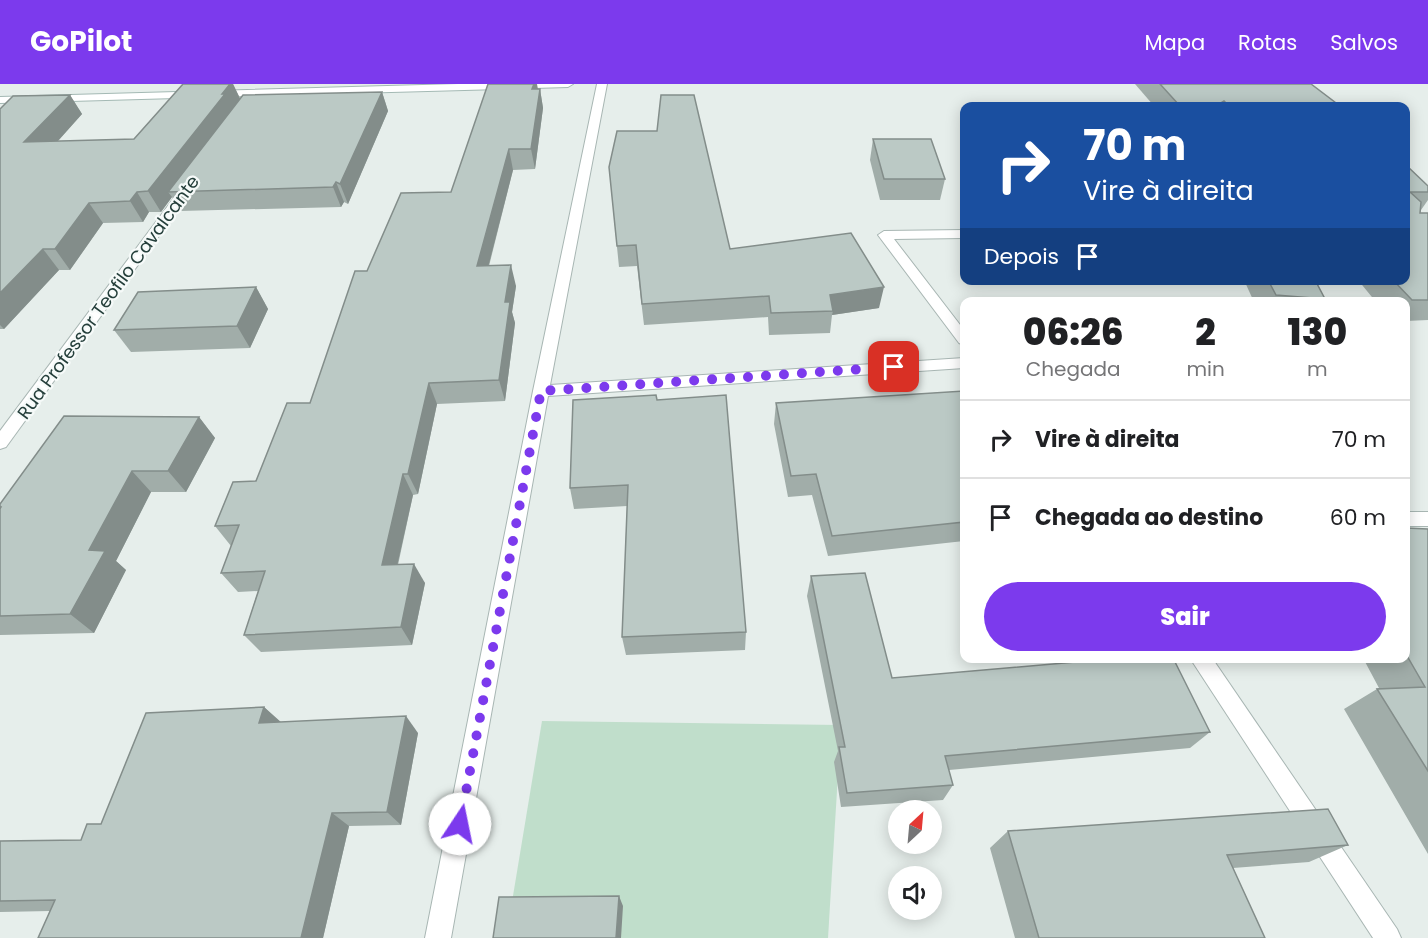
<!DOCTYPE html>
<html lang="pt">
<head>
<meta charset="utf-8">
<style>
	body { margin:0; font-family:Poppins,sans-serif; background:#f6f6f6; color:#202124; height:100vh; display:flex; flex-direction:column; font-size:22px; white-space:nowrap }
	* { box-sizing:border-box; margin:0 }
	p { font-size:20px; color:#757577 }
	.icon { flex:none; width:33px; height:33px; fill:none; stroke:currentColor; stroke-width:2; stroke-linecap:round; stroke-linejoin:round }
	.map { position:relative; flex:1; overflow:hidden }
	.side { position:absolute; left:960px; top:213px; width:450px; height:366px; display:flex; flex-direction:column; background:#fff; border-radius:12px; box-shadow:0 3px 15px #0003 }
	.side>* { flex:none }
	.guide { position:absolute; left:960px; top:18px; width:450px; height:183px; border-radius:12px; box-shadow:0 3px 15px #0003; background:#1a4fa0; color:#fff; overflow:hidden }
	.needle { width:39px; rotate:26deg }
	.fabs { position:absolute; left:888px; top:716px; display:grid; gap:12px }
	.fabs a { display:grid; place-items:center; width:54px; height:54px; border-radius:50%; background:#fff; box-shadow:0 3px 15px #0003; font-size:30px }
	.pin { position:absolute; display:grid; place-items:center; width:51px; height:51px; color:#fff; margin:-26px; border-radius:12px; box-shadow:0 3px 9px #0006 }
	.me { position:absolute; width:66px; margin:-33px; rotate:11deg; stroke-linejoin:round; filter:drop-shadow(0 0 4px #0008) }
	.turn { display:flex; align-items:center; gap:21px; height:126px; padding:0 24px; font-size:27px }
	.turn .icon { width:78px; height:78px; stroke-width:2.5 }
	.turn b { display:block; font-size:42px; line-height:51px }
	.then { display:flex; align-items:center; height:57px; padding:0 24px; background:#0003; gap:12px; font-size:22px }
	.eta { display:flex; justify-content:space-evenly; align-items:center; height:102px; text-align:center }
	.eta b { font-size:36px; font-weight:800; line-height:42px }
	.cta { display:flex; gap:12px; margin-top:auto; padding:12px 24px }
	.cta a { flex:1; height:69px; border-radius:36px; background:#7c3aed; color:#fff; font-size:24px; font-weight:800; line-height:69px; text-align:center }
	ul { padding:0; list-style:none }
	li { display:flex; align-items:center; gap:18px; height:78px; padding:0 24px; border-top:2px solid #e0e0e0 }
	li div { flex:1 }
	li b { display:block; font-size:22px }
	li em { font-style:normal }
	header { display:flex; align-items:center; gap:36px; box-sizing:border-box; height:84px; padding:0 30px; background:#7c3aed; color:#fff }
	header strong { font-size:28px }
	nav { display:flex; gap:33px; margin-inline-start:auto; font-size:21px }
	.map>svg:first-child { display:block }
	.green { fill:#c0decb }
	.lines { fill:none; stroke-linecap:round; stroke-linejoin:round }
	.street-casing { stroke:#a8b6b3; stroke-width:2 }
	.secondary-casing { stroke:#a4b9b4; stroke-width:2 }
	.street { fill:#fff; fill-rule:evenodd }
	.secondary { fill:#fff; fill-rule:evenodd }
	.wall { fill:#a1ada9 }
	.shaded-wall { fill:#838d8a }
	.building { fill:#bbc9c5; stroke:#838d8a; stroke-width:1.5 }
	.route { stroke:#7c3aed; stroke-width:10; stroke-dasharray:0 18 }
	.labels { text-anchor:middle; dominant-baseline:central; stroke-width:4.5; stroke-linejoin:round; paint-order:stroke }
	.far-street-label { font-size:18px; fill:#253f3b; stroke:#f6faf9 }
</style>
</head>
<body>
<header>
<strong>GoPilot</strong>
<nav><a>Mapa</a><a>Rotas</a><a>Salvos</a></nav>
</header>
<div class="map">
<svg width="1428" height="854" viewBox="0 0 1428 854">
	<rect width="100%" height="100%" fill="#e6eeeb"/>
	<path class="green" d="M 542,637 L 841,641 L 828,854 L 506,854 Z"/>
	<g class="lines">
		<defs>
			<g id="street">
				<path d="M 597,0 L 607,0 L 550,301 L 964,274 L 964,284 L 548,312 L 451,854 L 425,854 L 533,307 Z"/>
				<path d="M 189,98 L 195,102 L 193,105 L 6,363 L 0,365 L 0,347 L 185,99 Z"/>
				<path d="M 964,146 L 964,154 L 894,155 L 964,246 L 964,261 L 959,259 L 878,151 L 884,147 Z"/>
				<rect x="1406" y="428" width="22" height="14"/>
				<path d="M 1190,574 L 1212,574 L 1397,845 L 1401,854 L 1373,854 Z"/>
			</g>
			<path id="secondary" d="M 458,0 L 573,0 L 568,3 L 0,19 L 0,13 Z"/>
		</defs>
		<use href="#street" class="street-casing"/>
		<use href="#secondary" class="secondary-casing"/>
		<use href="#street" class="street"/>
		<use href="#secondary" class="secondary"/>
	</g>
	<g class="wall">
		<path d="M 183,0 L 233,0 L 240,14 L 382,8 L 388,27 L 348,120 L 344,118 L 341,123 L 180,127 L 172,113 L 161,128 L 149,128 L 143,138 L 103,139 L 70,186 L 59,186 L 4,245 L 0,245 L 0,25 L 70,11 L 82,30 L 58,57 L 134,55 Z"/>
		<path d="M 1135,0 L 1311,0 L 1340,22 L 1154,22 Z"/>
		<path d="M 538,5 L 540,5 L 543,24 L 535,85 L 513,86 L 489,182 L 516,202 L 512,228 L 515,239 L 505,317 L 437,320 L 418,410 L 413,411 L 398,481 L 425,499 L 412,561 L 261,568 L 244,551 L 258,507 L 238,508 L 221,489 L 231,462 L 215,442 L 256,397 L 310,319 L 367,187 L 451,108 Z"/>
		<path d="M 873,55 L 945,95 L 940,116 L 880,116 L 870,76 Z"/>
		<path d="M 1406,81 L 1428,102 L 1428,116 L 1421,126 L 1420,129 L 1428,129 L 1428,236 L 1406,237 L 1406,218 L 1376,218 L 1358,196 L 1406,196 Z"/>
		<path d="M 609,83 L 730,165 L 879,224 L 832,231 L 830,249 L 769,251 L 768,233 L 644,241 L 637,182 L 619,183 Z"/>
		<path d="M 1244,196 L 1315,196 L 1325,215 L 1323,218 L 1254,218 Z"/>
		<path d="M 256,203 L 268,225 L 250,264 L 131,268 L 114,246 Z"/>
		<path d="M 964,307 L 964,457 L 828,472 L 812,411 L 788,413 L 774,340 L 776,319 Z"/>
		<path d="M 657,316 L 746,548 L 745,566 L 626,571 L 622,553 L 627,422 L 574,425 L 570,404 Z"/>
		<path d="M 199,333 L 215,354 L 186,408 L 151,408 L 116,477 L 126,486 L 94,549 L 0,551 L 0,420 Z"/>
		<path d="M 1406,444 L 1428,445 L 1428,770 L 1344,625 L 1377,605 L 1379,604 L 1363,574 L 1406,574 Z"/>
		<path d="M 811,492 L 892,594 L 1210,648 L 1190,664 L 949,686 L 953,701 L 943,716 L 841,723 L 834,678 L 838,667 L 807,512 Z"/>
		<path d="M 264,623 L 280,638 L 418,649 L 401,741 L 349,742 L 323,854 L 38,854 L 50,827 L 0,828 L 0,757 L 81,756 L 101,740 Z"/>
		<path d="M 1008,747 L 1348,761 L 1309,778 L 1233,784 L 1265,854 L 1015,854 L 990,764 Z"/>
	</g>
	<g class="shaded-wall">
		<path d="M 230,0 L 233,0 L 241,17 L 168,108 L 172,113 L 161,128 L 148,107 Z"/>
		<path d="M 534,0 L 537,0 L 539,11 L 540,5 L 543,24 L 535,85 L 531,65 L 532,5 Z"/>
		<path d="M 382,8 L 388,27 L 348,120 L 340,100 Z"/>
		<path d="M 70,11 L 82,30 L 39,78 L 24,58 Z"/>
		<path d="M 509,65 L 513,86 L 483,203 L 477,182 Z"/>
		<path d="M 336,98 L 344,118 L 341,123 L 333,103 Z"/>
		<path d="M 137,108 L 149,128 L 143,138 L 130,117 Z"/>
		<path d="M 89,119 L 103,139 L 70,186 L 55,165 Z"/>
		<path d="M 43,165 L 59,186 L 4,245 L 0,241 L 0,209 Z"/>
		<path d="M 511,181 L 516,202 L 512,228 L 515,239 L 505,317 L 499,296 L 505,218 Z"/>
		<path d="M 256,203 L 268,225 L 250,264 L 237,242 Z"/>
		<path d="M 884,203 L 879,224 L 832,231 L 833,227 L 830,211 Z"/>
		<path d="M 429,299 L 437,320 L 418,410 L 408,390 Z"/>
		<path d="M 199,333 L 215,354 L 186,408 L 168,387 Z"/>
		<path d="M 132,387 L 151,408 L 116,477 L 126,486 L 94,549 L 70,530 L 89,466 Z"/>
		<path d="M 403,390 L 413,411 L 393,500 L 382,481 Z"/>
		<path d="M 414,480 L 425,499 L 412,561 L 401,543 Z"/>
		<path d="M 264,623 L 282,639 L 259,639 Z"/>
		<path d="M 406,632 L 418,649 L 401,741 L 387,728 Z"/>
		<path d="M 332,729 L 349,742 L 323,854 L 301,854 Z"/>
		<path d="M 619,812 L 623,822 L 621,854 L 616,854 Z"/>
	</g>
	<g class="building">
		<path d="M 183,0 L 230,0 L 222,10 L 225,10 L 148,107 L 137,108 L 130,117 L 89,119 L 55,165 L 43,165 L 0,209 L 0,25 L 13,12 L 70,11 L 24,58 L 134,55 Z"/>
		<path d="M 488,0 L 534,0 L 532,5 L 540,5 L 531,65 L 509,65 L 477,182 L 511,181 L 505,218 L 510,218 L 499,296 L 429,299 L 408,390 L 403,390 L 382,481 L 414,480 L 401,543 L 244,551 L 265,487 L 221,489 L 239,441 L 215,442 L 233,398 L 256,397 L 287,319 L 310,319 L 355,187 L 367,187 L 401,109 L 451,108 Z"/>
		<path d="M 1160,0 L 1311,0 L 1340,22 L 1229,22 L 1224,17 L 1216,22 L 1180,22 Z"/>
		<path d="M 382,8 L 340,100 L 336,98 L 333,103 L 168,108 L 243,11 Z"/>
		<path d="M 661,11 L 694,11 L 730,165 L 851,149 L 884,203 L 830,211 L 833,227 L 771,229 L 769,212 L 642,220 L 636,161 L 617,162 L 609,83 L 617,47 L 657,47 Z"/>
		<path d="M 873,55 L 931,55 L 945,95 L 884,95 Z"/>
		<path d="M 1406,81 L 1428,102 L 1428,108 L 1410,108 L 1421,118 L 1420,129 L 1428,129 L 1428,216 L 1412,216 L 1393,196 L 1406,196 Z"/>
		<path d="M 1268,196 L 1315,196 L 1325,215 L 1276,211 Z"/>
		<path d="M 256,203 L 237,242 L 114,246 L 138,208 Z"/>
		<path d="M 964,307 L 964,438 L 832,452 L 816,390 L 791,392 L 776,319 Z"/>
		<path d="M 656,311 L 657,316 L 726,311 L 746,548 L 622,553 L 628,401 L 570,404 L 573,316 Z"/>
		<path d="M 64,332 L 199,333 L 168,387 L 132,387 L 89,466 L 105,467 L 70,530 L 0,532 L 0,425 L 1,423 L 0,423 L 0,420 Z"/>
		<path d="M 1406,444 L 1428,445 L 1428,687 L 1377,605 L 1425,603 L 1406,570 Z"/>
		<path d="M 865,489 L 892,594 L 1121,574 L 1173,574 L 1210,648 L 945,672 L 953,701 L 847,709 L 839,663 L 845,663 L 811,492 Z"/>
		<path d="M 264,623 L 259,639 L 406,632 L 387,728 L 332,729 L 301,854 L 38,854 L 55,816 L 0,817 L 0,757 L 81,756 L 87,740 L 101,740 L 146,629 Z"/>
		<path d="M 1328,725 L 1348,761 L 1227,771 L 1265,854 L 1039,854 L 1008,747 Z"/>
		<path d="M 619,812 L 616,854 L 493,854 L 499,813 Z"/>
	</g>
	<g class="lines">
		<path class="route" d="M 460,740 L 541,307 L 894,283"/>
	</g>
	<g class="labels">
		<g class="far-street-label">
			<text transform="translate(108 213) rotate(-54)">Rua Professor Teofilo Cavalcante</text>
		</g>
	</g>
</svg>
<div class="fabs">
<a><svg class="needle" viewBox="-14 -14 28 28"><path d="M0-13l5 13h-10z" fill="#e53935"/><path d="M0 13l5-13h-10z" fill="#757577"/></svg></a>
<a><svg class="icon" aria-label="sound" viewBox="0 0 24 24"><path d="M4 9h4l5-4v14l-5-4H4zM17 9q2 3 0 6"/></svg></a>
</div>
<div class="pin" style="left:894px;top:283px;background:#d93025"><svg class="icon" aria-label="arrive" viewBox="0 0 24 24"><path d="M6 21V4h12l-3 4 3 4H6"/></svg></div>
<svg class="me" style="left:460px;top:740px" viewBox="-20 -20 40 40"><circle r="19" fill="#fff"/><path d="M0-13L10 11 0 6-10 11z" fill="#7c3aed"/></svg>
<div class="guide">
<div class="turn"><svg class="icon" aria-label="right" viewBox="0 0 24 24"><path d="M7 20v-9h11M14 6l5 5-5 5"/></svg><div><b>70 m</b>Vire à direita</div></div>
<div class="then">Depois<svg class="icon" aria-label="arrive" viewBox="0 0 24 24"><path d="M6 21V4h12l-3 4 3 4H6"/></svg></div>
</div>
<section class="side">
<div class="eta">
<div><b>06:26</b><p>Chegada</p></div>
<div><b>2</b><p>min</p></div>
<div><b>130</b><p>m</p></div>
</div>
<ul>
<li><svg class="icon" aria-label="right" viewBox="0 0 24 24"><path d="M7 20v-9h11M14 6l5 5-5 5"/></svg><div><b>Vire à direita</b></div><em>70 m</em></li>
<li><svg class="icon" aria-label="arrive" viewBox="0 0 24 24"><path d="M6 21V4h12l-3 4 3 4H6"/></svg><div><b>Chegada ao destino</b></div><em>60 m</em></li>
</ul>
<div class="cta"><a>Sair</a></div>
</section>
</div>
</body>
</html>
